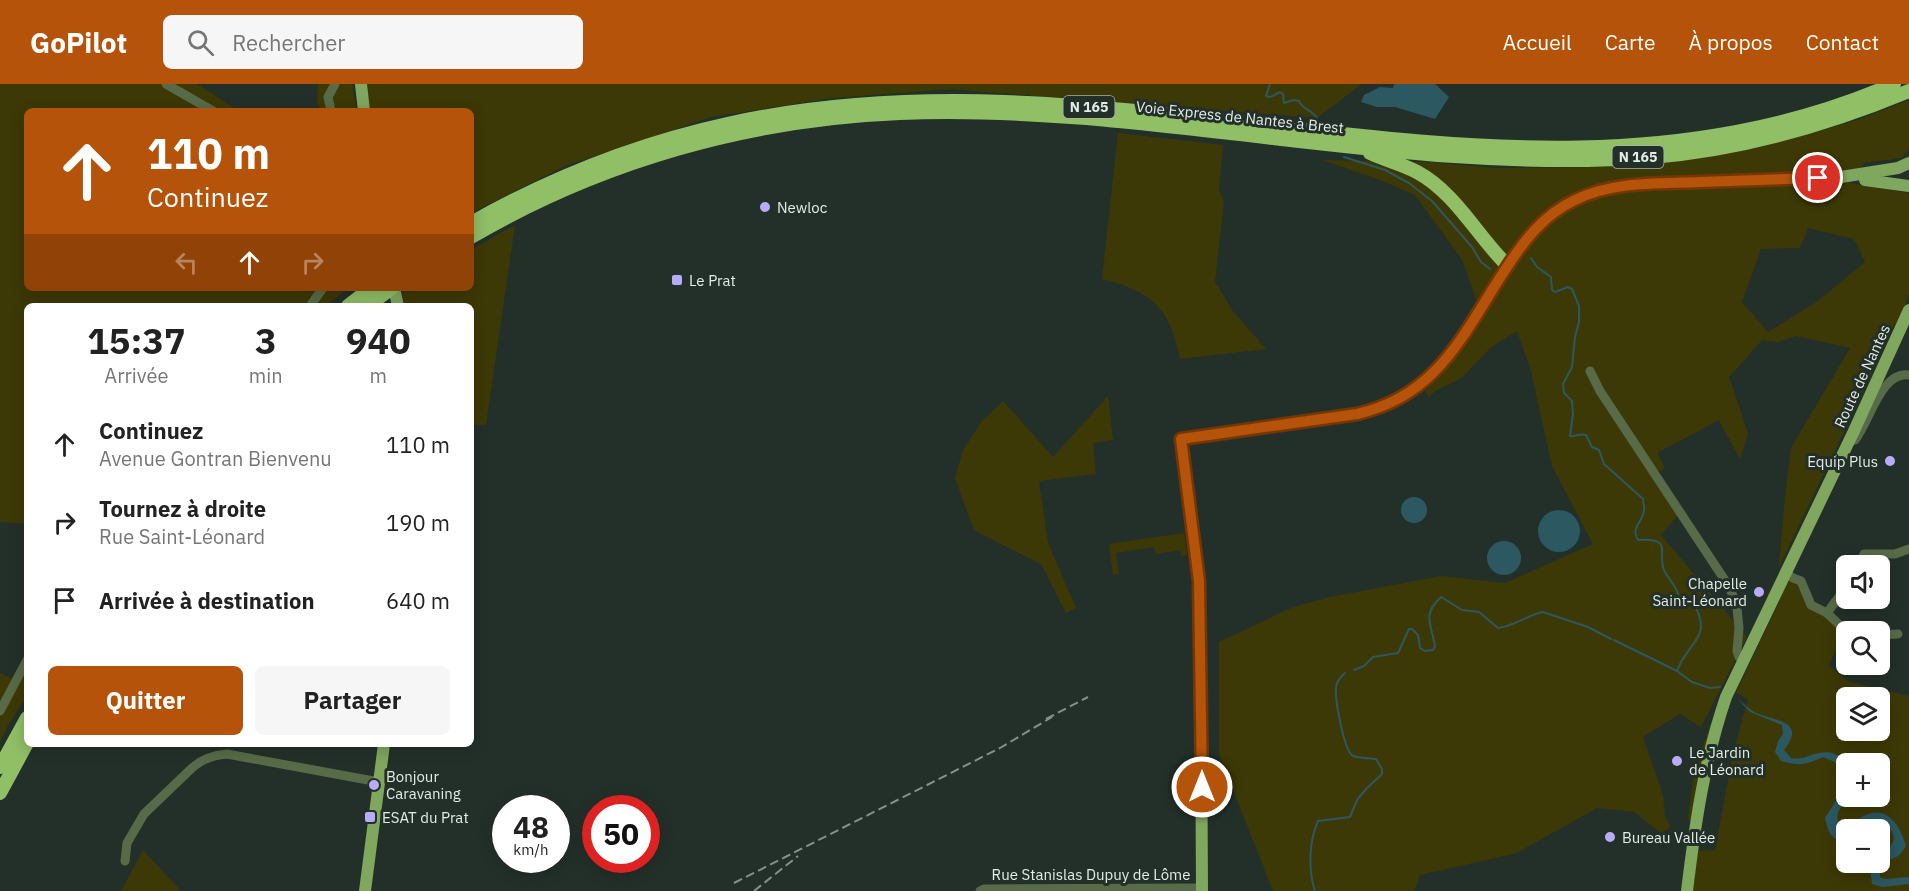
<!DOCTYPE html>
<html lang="fr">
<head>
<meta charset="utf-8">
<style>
	body { margin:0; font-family:"IBM Plex Sans",sans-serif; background:#f6f6f6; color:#222; height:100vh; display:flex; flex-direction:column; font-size:22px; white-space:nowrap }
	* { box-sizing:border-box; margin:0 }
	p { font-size:20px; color:#767676 }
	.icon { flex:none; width:33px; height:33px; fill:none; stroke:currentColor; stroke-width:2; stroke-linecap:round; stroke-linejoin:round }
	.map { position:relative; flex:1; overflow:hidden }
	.sheet { position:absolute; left:24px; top:219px; width:450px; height:444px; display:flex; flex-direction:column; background:#fff; border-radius:9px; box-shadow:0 3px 15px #0003 }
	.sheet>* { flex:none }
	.hud { position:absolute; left:24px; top:24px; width:450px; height:183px; border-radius:9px; box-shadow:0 3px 15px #0003; background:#b45309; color:#fff; overflow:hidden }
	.tools { position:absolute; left:1836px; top:471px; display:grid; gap:12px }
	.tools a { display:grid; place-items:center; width:54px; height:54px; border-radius:9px; background:#fff; box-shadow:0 3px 15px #0003; font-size:30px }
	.speed { position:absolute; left:492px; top:711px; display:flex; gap:12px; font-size:30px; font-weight:700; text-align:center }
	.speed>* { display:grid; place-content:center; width:78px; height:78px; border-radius:50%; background:#fff; box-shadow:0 3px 15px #0003; line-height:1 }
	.speed small { font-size:15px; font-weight:400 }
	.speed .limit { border:9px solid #d22; background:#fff; color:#111 }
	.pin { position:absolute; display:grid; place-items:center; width:51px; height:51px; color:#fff; margin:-26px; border:3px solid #fff; border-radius:50%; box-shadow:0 2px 6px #0007 }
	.me { position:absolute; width:66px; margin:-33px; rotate:0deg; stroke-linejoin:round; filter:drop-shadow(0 0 4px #0008) }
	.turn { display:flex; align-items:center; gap:21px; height:126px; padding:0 24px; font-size:27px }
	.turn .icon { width:78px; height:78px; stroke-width:2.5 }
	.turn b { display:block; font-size:42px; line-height:51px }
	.lanes { display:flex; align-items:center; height:57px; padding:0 24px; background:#0003; justify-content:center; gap:30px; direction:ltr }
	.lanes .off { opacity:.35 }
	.eta { display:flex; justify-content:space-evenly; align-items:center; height:102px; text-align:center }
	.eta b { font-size:36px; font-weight:700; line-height:42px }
	.action { display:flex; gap:12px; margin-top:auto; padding:12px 24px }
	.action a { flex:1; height:69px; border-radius:9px; background:#b45309; color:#fff; font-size:24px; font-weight:700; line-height:69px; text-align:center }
	.action a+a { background:#f6f6f6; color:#222 }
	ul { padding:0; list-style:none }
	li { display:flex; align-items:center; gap:18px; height:78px; padding:0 24px }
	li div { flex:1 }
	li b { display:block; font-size:22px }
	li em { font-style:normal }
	header { display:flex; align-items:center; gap:36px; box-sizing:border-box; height:84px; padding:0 30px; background:#b45309; color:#fff }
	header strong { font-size:28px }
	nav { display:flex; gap:33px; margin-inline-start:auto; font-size:21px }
	.search { width:420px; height:54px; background:#f6f6f6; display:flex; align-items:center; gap:15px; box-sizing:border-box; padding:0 21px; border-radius:9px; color:#767676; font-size:22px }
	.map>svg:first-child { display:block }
	.green { fill:#3d3906; fill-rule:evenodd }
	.water { fill:#2b5861 }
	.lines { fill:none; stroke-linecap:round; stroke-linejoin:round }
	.stream { stroke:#2b5861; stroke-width:2 }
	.minor { stroke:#576b48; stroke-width:9 }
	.major { stroke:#80a75e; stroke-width:12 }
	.highway { stroke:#90bf66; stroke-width:14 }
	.rail { stroke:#85908a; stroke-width:2; stroke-dasharray:9 4.5; stroke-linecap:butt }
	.route-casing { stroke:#753606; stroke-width:15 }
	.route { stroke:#b45309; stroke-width:10 }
	.poi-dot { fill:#b8abf7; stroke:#233029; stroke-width:2 }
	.labels { text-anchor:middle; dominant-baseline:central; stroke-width:6; stroke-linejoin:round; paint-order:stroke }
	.shield { fill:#233029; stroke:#a9b3ad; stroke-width:1.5 }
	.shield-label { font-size:14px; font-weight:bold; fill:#e3ebe6 }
	.street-label { font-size:15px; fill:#e3ebe6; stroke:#233029 }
	.poi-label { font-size:15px; fill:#e3ebe6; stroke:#233029; text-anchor:start }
</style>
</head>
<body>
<header>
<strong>GoPilot</strong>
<div class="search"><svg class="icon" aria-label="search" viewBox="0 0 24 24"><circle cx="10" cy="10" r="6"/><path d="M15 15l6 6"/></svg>Rechercher</div>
<nav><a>Accueil</a><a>Carte</a><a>À propos</a><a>Contact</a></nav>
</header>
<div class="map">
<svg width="1909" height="807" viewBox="0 0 1909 807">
	<rect width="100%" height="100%" fill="#233029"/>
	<g class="green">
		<path d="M 0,0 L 197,0 L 239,27 L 27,27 L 27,204 L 349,204 L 325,222 L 27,222 L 27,440 L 0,438 Z"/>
		<path d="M 318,0 L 352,0 L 357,27 L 321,27 L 317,17 Z"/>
		<path d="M 367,0 L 1362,0 L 1317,34 L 949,5 L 833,14 L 711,33 L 565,82 L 471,129 L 471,27 L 370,27 Z"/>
		<path d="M 1909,16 L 1909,65 L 1902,74 L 1864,79 L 1850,99 L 1908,109 L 1909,111 L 1909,210 L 1899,236 L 1888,248 L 1876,275 L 1874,285 L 1779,483 L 1785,413 L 1791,364 L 1850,264 L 1796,252 L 1778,258 L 1762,256 L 1729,293 L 1748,350 L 1740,375 L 1719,336 L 1657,369 L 1665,384 L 1651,392 L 1678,431 L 1661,451 L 1747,553 L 1701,643 L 1680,630 L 1643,653 L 1663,711 L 1665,732 L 1671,743 L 1661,749 L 1634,728 L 1597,724 L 1517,769 L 1420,791 L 1414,807 L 1273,807 L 1219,670 L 1219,558 L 1293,523 L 1330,513 L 1441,492 L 1505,499 L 1593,460 L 1552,382 L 1530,283 L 1517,247 L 1491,263 L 1463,293 L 1435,307 L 1429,313 L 1425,307 L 1442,291 L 1482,233 L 1463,177 L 1415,111 L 1380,96 L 1322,76 L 1427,78 L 1494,84 L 1600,83 L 1699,74 L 1801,52 L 1857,36 ZM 1808,144 L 1854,155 L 1865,178 L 1818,217 L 1768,248 L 1742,218 L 1761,165 L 1800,164 Z"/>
		<path d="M 1118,49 L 1223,61 L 1219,105 L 1224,118 L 1215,198 L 1232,226 L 1266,265 L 1180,275 C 1170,224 1152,207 1102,195 Z"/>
		<path d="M 515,141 L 486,341 L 471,341 L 471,222 L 405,222 L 402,208 L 409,204 L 471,204 L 471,166 Z"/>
		<path d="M 1108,312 L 1113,356 L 1093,359 L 1096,390 L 1039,397 L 1048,459 L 1076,524 L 1066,529 L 1042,481 L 974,446 L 955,394 L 963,366 L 981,338 L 1003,317 L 1053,373 Z"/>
		<path d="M 1184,449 L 1187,471 L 1181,472 L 1180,466 L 1156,470 L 1154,463 L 1116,469 L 1119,490 L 1113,491 L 1109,460 Z"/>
		<path d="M 1791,492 L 1801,497 L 1812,521 L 1844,545 L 1829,582 L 1848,597 L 1909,612 L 1909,807 L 1690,807 L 1695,767 L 1715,766 L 1733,670 L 1748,615 L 1736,609 ZM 1846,614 L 1880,614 L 1880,646 L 1846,646 ZM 1846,680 L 1880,680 L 1880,712 L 1866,713 L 1870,719 L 1863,712 L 1846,712 ZM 1846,746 L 1880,746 L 1880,778 L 1846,778 Z"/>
		<path d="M 27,566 L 27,613 L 8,641 L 0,658 L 0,589 L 13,595 Z"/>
		<path d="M 1712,635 L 1691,735 L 1689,738 L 1688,734 L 1694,690 Z"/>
		<path d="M 143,766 L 181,807 L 121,807 Z"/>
	</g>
	<g class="water">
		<path d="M 1394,0 L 1435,0 L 1449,13 L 1435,35 L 1395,23 L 1377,23 L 1361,18 L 1364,11 L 1380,3 L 1393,4 Z"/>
		<circle cx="1414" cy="426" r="13"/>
		<circle cx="1559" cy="447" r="21"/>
		<circle cx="1504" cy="474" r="17"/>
		<path d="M 1737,614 C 1743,619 1749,625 1756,629 C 1776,637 1807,637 1784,666 L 1791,674 C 1807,676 1806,671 1819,669 C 1849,663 1846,692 1846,712 L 1848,713 C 1842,724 1834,727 1839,742 L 1844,744 C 1851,740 1858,734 1866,731 C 1888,721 1901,744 1906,762 C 1904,765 1900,772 1896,773 C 1884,779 1879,776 1880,793 L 1885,795 L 1909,793 L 1909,800 L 1882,803 L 1872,800 L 1870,783 L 1874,779 L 1880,778 L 1880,772 C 1896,759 1899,754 1884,737 L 1876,735 L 1856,745 L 1846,746 L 1846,755 C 1830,758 1828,746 1825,734 L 1840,710 L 1841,696 L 1837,679 L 1823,673 C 1806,681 1799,682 1781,677 L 1775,668 L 1778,657 L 1783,650 L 1782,641 L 1750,628 Z"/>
	</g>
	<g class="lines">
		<g class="stream">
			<path d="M 1270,0 L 1266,12 L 1270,13 L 1280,8 L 1283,10 L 1284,19 L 1294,16 L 1299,17 C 1302,25 1312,26 1317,34"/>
			<path d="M 1344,73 L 1385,86 L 1409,99 L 1432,117 L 1472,163 L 1481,178 L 1490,185"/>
			<path d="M 1531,174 L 1537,183 L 1551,193 L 1552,206 L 1555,208 L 1568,203 L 1572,205 L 1579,222 L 1579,238 L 1575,253 L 1572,283 L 1563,300 L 1564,309 L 1572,317 L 1573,330 L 1570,352 C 1576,353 1580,349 1586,351 L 1592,363 L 1599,366 L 1604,380 L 1643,415 C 1643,417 1645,423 1644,426 C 1643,438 1630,444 1638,456 C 1676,454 1655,469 1665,488 C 1670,497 1677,503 1679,513 L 1693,518 C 1714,555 1688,556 1677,587"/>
			<path d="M 1614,556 L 1677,587 L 1692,598 L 1710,604 L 1720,603"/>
			<path d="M 1354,586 L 1364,582 L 1373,573 L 1398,569 L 1409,545 L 1412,545 L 1418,551 L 1420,564 L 1425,567 L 1433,566 L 1435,562 C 1431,540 1422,530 1441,513 L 1462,526 L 1479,528 L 1498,544 C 1515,542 1529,530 1543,528 L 1588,543 L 1611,555"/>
			<path d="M 1315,807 C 1308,786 1309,757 1318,737 L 1350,733 L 1357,716 L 1366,705 L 1382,690 L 1382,685 L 1376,675 C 1369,674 1358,674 1353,672 C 1344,667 1335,616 1336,605 C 1336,597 1340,594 1345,589"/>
		</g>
		<g class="minor">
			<path d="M 166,0 L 213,27"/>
			<path d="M 331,27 L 328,13 L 335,0"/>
			<path d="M 310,222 L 323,204"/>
			<path d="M 1590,287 L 1600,307 L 1730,504 L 1737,524 L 1739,544 L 1737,567 L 1739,573 L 1744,576"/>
			<path d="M 1855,356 C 1870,337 1881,287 1909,291"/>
			<path d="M 1859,482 L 1864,470 L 1895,470 L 1909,465"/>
			<path d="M 1785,488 L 1793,494 L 1801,497 L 1811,521 L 1827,529 L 1847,548"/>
			<path d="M 1827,529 L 1846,503"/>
			<path d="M 1880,551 L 1898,550"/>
			<path d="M 1201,617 L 1201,576"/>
			<path d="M 0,627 L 27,576"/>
			<path d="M 125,777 L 127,759 L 144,730 L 192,684 C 202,675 213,671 227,670 L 379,698"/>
			<path d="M 980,807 L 984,805 L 1202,804"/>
		</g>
		<g class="major">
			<path d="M 361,0 L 364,27"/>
			<path d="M 1865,96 L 1909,102"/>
			<path d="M 394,204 L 398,222"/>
			<path d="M 1201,576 L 1199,497 L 1181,355 L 1357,330 C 1415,317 1436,290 1468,243 C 1480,223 1493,204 1506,185 C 1519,165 1533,144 1553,129 C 1577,111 1604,105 1634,100 L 1841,93 L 1898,84 L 1909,79"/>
			<path d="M 1201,617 L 1202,807"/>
			<path d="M 365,807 L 384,660"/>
			<path d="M 1687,807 C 1695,741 1704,677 1726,613 L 1853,349 L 1909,226"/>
		</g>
		<g class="highway">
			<path d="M 1370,69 C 1385,76 1402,80 1417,88 C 1456,109 1477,152 1508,182"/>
			<path d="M 471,139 C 643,42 810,11 1005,18 C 1306,28 1602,126 1894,0"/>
			<path d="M 471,153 C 601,77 749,35 900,29 C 1152,19 1400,92 1652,73 C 1740,66 1827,41 1909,7"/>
			<path d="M 348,222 L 371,204"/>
			<path d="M 367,222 L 392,204"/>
			<path d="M 0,683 L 27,634"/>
			<path d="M 0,709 L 27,659"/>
		</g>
		<g class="rail">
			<path d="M 1046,635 L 1088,613"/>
			<path d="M 734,799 L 1000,664 L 1052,633"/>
			<path d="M 754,807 L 798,772"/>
		</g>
	</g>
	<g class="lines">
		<defs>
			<path id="route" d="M 1202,703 L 1199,497 L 1181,355 L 1357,330 C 1438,312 1463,250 1505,186 C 1523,158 1543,131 1575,116 C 1614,97 1657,100 1700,98 C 1739,97 1779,95 1818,94"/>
		</defs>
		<use href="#route" class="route-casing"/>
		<use href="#route" class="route"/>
	</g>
	<g class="poi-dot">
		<circle cx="765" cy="123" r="6"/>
		<rect x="671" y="190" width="12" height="12" rx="3"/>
		<circle cx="1890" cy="377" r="6"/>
		<circle cx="1759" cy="508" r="6"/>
		<circle cx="1677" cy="677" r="6"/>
		<circle cx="374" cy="701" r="6"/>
		<rect x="364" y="727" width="12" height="12" rx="3"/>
		<circle cx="1610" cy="753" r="6"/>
	</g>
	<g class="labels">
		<g class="shield">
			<rect x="1063.5" y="12" width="51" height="22" rx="4.5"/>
			<rect x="1612.5" y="62" width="51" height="22" rx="4.5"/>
		</g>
		<g class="shield-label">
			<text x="1089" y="23">N 165</text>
			<text x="1638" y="73">N 165</text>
		</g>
		<g class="street-label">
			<text transform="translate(1240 33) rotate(6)">Voie Express de Nantes à Brest</text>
			<text transform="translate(1862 292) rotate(-65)">Route de Nantes</text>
			<text x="1091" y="790">Rue Stanislas Dupuy de Lôme</text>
		</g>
		<g class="poi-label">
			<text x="777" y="123">Newloc</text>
			<text x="689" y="196">Le Prat</text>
			<text x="1878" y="377" text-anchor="end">Equip Plus</text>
			<text x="1747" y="499" text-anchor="end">Chapelle<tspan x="1747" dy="17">Saint-Léonard</tspan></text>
			<text x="1689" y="668">Le Jardin<tspan x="1689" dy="17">de Léonard</tspan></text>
			<text x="386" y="692">Bonjour<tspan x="386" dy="17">Caravaning</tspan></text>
			<text x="382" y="733">ESAT du Prat</text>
			<text x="1622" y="753">Bureau Vallée</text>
		</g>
	</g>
</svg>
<div class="tools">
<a><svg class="icon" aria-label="sound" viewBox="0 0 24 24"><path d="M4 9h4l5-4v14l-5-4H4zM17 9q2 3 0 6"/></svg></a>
<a><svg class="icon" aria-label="search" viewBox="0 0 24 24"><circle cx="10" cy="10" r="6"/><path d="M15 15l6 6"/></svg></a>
<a><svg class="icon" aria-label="layers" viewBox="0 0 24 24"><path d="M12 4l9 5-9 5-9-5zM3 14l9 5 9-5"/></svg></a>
<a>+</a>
<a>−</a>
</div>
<div class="speed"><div>48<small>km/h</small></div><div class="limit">50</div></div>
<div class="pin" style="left:1818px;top:94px;background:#d93025"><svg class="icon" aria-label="arrive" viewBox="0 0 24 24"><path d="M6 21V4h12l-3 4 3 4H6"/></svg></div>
<svg class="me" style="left:1202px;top:703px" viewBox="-20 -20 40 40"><circle r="17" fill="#b45309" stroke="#fff" stroke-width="3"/><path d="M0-11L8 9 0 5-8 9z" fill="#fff"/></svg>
<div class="hud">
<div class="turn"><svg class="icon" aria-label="ahead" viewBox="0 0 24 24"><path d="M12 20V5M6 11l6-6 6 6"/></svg><div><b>110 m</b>Continuez</div></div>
<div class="lanes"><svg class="icon off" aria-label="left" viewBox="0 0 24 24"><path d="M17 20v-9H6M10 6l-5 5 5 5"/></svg><svg class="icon" aria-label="ahead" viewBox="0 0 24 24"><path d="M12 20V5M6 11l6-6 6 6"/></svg><svg class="icon off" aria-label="right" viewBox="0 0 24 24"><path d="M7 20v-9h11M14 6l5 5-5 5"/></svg></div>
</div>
<section class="sheet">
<div class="eta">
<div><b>15:37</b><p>Arrivée</p></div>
<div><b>3</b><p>min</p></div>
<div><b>940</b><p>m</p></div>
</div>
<ul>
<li><svg class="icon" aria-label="ahead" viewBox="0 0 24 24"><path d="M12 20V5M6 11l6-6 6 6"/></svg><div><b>Continuez</b><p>Avenue Gontran Bienvenu</p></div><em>110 m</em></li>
<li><svg class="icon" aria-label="right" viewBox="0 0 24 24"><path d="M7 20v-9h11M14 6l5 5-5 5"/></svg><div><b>Tournez à droite</b><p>Rue Saint-Léonard</p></div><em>190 m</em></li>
<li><svg class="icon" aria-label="arrive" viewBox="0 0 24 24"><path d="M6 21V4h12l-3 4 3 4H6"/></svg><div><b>Arrivée à destination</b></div><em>640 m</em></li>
</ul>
<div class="action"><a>Quitter</a><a>Partager</a></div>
</section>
</div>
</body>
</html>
